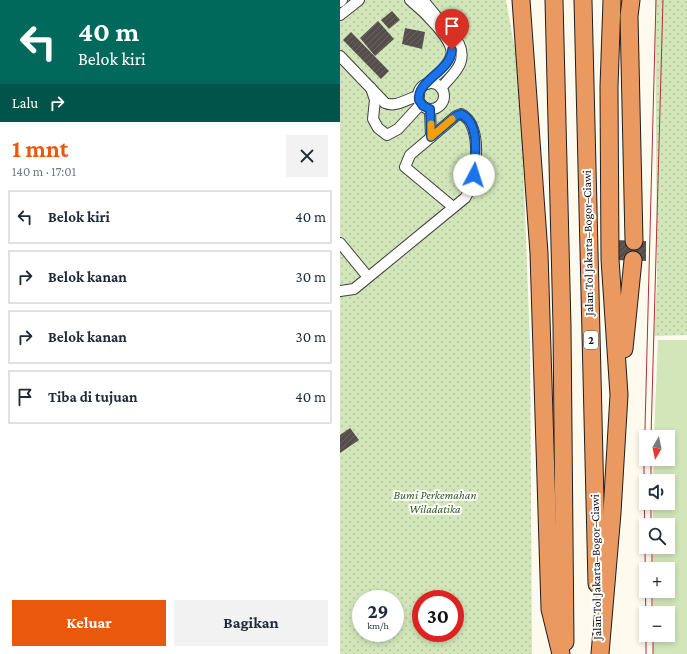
<!DOCTYPE html>
<html lang="id">
<head>
<meta charset="utf-8">
<style>
	body { margin:0; font-family:"Crimson Pro",serif; background:#f2f2f3; color:#1f2937; height:100vh; display:flex; flex-direction:column; font-size:15px; white-space:nowrap }
	* { box-sizing:border-box; margin:0 }
	p { font-size:13px; color:#747a83 }
	.icon { flex:none; width:22px; height:22px; fill:none; stroke:currentColor; stroke-width:2; stroke-linecap:round; stroke-linejoin:round }
	.map { position:relative; flex:1; overflow:hidden }
	.side { display:flex; flex-direction:column; background:#fff; width:340px }
	.side>* { flex:none }
	.top-card { background:#00695c; color:#fff; overflow:hidden }
	.needle { width:26px; rotate:189deg }
	.buttons { position:absolute; left:299px; top:430px; display:grid; gap:8px }
	.buttons a { display:grid; place-items:center; width:36px; height:36px; border-radius:0px; background:#fff; box-shadow:0 2px 6px #0003; font-size:20px }
	.speed { position:absolute; left:12px; top:590px; display:flex; gap:8px; font-size:20px; font-weight:700; text-align:center }
	.speed>* { display:grid; place-content:center; width:52px; height:52px; border-radius:50%; background:#fff; box-shadow:0 2px 6px #0003; line-height:1 }
	.speed small { font-size:10px; font-weight:400 }
	.speed .limit { border:6px solid #d22; background:#fff; color:#111 }
	.pin { position:absolute; display:grid; place-items:center; width:34px; height:34px; color:#fff; margin:-41px -17px; border-radius:50% 50% 50% 0; rotate:-45deg; box-shadow:0 0 4px #0007 }
	.pin .icon { rotate:45deg }
	.me { position:absolute; width:44px; margin:-22px; rotate:5deg; stroke-linejoin:round; filter:drop-shadow(0 0 3px #0008) }
	.turn { display:flex; align-items:center; gap:14px; height:84px; padding:0 12px; font-size:18px }
	.turn .icon { width:52px; height:52px; stroke-width:2.5 }
	.turn b { display:block; font-size:28px; line-height:34px }
	.then { display:flex; align-items:center; height:38px; padding:0 12px; background:#0003; gap:8px; font-size:15px }
	.round { display:grid; place-items:center; flex:none; width:42px; height:42px; border-radius:0px; background:#f2f2f3 }
	.head { display:flex; align-items:center; justify-content:space-between; height:68px; padding:0 12px }
	h1 { font-size:24px; font-weight:700; line-height:30px; color:#ea580c }
	.cta { display:flex; gap:8px; margin-top:auto; padding:8px 12px }
	.cta a { flex:1; height:46px; border-radius:0px; background:#ea580c; color:#fff; font-size:16px; font-weight:700; line-height:46px; text-align:center }
	.cta a+a { background:#f2f2f3; color:#1f2937 }
	ul { padding:0; list-style:none }
	li { display:flex; align-items:center; gap:12px; height:54px; margin:0 8px 6px; padding:0 4px; border:2px solid #e0e1e3; border-radius:0px }
	li div { flex:1 }
	li b { display:block; font-size:15px }
	li em { font-style:normal }
	main { display:flex; flex:1; min-height:0 }
	.map>svg:first-child { display:block }
	.grass { fill:#d2e6ba }
	.park { fill:url(#park-dots); fill-rule:evenodd }
	.building { fill:url(#building-hatch) }
	.lines { fill:none; stroke-linecap:round; stroke-linejoin:round }
	.street-casing { stroke:#404040; stroke-width:12 }
	.highway-casing { stroke:#1e1e1e; stroke-width:19 }
	.street { stroke:#fff; stroke-width:10 }
	.highway { stroke:#ea9a60; stroke-width:17 }
	.tram { stroke:#b32f39; stroke-width:1 }
	.route-casing { stroke:#114b97; stroke-width:10 }
	.route { stroke:#1a73e8; stroke-width:7 }
	.slow { stroke:#f59e0b; stroke-width:7 }
	.labels { text-anchor:middle; dominant-baseline:central; stroke-width:4; stroke-linejoin:round; paint-order:stroke }
	.shield { fill:#fff; stroke:#565656; stroke-width:1 }
	.shield-label { font-size:11px; font-weight:bold; fill:#0d0d0d }
	.street-label { font-size:12px; fill:#0d0d0d; stroke:#fff }
	.park-label { font-size:12px; font-style:italic; fill:#316022; stroke:#fff }
</style>
</head>
<body>
<main>
<section class="side">
<div class="top-card">
<div class="turn"><svg class="icon" aria-label="left" viewBox="0 0 24 24"><path d="M17 20v-9H6M10 6l-5 5 5 5"/></svg><div><b>40 m</b>Belok kiri</div></div>
<div class="then">Lalu<svg class="icon" aria-label="right" viewBox="0 0 24 24"><path d="M7 20v-9h11M14 6l5 5-5 5"/></svg></div>
</div>
<div class="head"><div><h1>1 mnt</h1><p>140 m · 17:01</p></div><a class="round"><svg class="icon" aria-label="close" viewBox="0 0 24 24"><path d="M6 6l12 12M18 6L6 18"/></svg></a></div>
<ul>
<li><svg class="icon" aria-label="left" viewBox="0 0 24 24"><path d="M17 20v-9H6M10 6l-5 5 5 5"/></svg><div><b>Belok kiri</b></div><em>40 m</em></li>
<li><svg class="icon" aria-label="right" viewBox="0 0 24 24"><path d="M7 20v-9h11M14 6l5 5-5 5"/></svg><div><b>Belok kanan</b></div><em>30 m</em></li>
<li><svg class="icon" aria-label="right" viewBox="0 0 24 24"><path d="M7 20v-9h11M14 6l5 5-5 5"/></svg><div><b>Belok kanan</b></div><em>30 m</em></li>
<li><svg class="icon" aria-label="arrive" viewBox="0 0 24 24"><path d="M6 21V4h12l-3 4 3 4H6"/></svg><div><b>Tiba di tujuan</b></div><em>40 m</em></li>
</ul>
<div class="cta"><a>Keluar</a><a>Bagikan</a></div>
</section>
<div class="map">
<svg width="347" height="654" viewBox="0 0 347 654">
	<defs>
		<pattern id="park-dots" width="8" height="8" patternUnits="userSpaceOnUse"><rect width="8" height="8" fill="#d2e6ba"/><path d="M2 2h.1M6 6h.1" fill="none" stroke="#b3c49f" stroke-width="1.8" stroke-linecap="round"/></pattern>
		<pattern id="building-hatch" width="6" height="6" patternUnits="userSpaceOnUse"><rect width="6" height="6" fill="#554e4a"/><path d="M-1 1l2-2M0 6l6-6M5 7l2-2" fill="none" stroke="#686360"/></pattern>
	</defs>
	<rect width="100%" height="100%" fill="#fefaee"/>
	<path class="grass" d="M 318,340 L 347,340 L 347,654 L 313,654 L 313,635 L 328,635 L 328,613 L 313,613 L 313,591 L 328,591 L 328,569 L 313,569 L 313,547 L 328,547 L 328,525 L 313,525 L 313,503 L 328,503 L 328,481 L 313,481 L 314,459 L 328,459 L 328,437 L 314,437 Z"/>
	<g class="park">
		<path d="M 0,0 L 166,0 L 180,77 L 190,346 L 192,654 L 0,654 ZM 21,599 L 55,599 L 55,633 L 21,633 ZM 81,599 L 115,599 L 115,633 L 81,633 Z"/>
		<path d="M 315,0 L 347,0 L 347,335 L 314,336 L 317,281 Z"/>
	</g>
	<g class="building">
		<path d="M 52,11 L 60,20 L 49,29 L 41,20 Z"/>
		<path d="M 38,21 L 54,39 L 35,56 L 20,38 Z"/>
		<path d="M 65,28 L 85,32 L 82,49 L 62,44 Z"/>
		<path d="M 11,32 L 49,71 L 41,79 L 3,40 Z"/>
		<path d="M 273,240 L 306,241 L 306,261 L 273,260 Z"/>
		<path d="M 10,428 L 19,440 L 0,453 L 0,435 Z"/>
	</g>
	<g class="lines">
		<defs>
			<g id="street">
				<path d="M 70,0 C 81,9 116,41 111,56 C 108,67 94,77 87,84"/>
				<path d="M 83,0 L 119,44 C 128,63 113,74 101,88"/>
				<path d="M 0,2 L 2,0"/>
				<path d="M 0,15 L 19,0"/>
				<path d="M 0,56 L 45,103 C 57,108 67,98 79,96"/>
				<circle cx="91" cy="96" r="13"/>
				<path d="M 31,88 L 35,100 L 33,119 L 38,128 L 47,135 L 58,129 L 81,104"/>
				<path d="M 90,109 L 91,137"/>
				<path d="M 0,243 L 28,277"/>
				<path d="M 0,291 L 14,289 L 125,198 C 137,181 144,124 121,114 L 116,116 L 70,155 L 65,167 L 113,207"/>
			</g>
			<g id="highway">
				<path d="M 181,0 L 199,253 L 210,609 L 221,654"/>
				<path d="M 214,0 L 222,326 L 225,642"/>
				<path d="M 243,0 L 257,584"/>
				<path d="M 291,0 L 289,16 L 294,241"/>
				<path d="M 284,349 L 293,260"/>
				<path d="M 260,654 L 272,513 L 279,395 L 270,259 L 269,87 L 272,0"/>
			</g>
		</defs>
		<use href="#street" class="street-casing"/>
		<use href="#highway" class="highway-casing"/>
		<use href="#street" class="street"/>
		<use href="#highway" class="highway"/>
		<g class="tram">
			<path d="M 311,437 L 323,0"/>
			<path d="M 311,481 L 311,459"/>
			<path d="M 311,503 L 311,525"/>
			<path d="M 312,547 L 312,569"/>
			<path d="M 312,591 L 312,613"/>
			<path d="M 306,631 L 304,467 L 316,0"/>
			<path d="M 306,635 L 306,654"/>
			<path d="M 313,635 L 313,654"/>
		</g>
	</g>
	<g class="lines">
		<defs>
			<path id="route" d="M 112,50 C 111,71 76,81 79,100 L 83,106 L 90,109 L 91,137 L 116,116 L 121,114 C 141,123 135,157 134,175"/>
		</defs>
		<use href="#route" class="route-casing"/>
		<use href="#route" class="route"/>
		<path class="slow" d="M 91,124 L 91,137 L 112,119"/>
	</g>
	<g class="labels">
		<rect class="shield" x="244" y="331" width="14" height="18" rx="3"/>
		<g class="shield-label">
			<text x="251" y="340">2</text>
		</g>
		<g class="street-label">
			<text transform="translate(248 243) rotate(-91)">Jalan Tol Jakarta–Bogor–Ciawi</text>
			<text transform="translate(256 567) rotate(-91)">Jalan Tol Jakarta–Bogor–Ciawi</text>
		</g>
		<g class="park-label">
			<text x="95" y="495">Bumi Perkemahan<tspan x="95" dy="14">Wiladatika</tspan></text>
		</g>
	</g>
</svg>
<div class="buttons">
<a><svg class="needle" viewBox="-14 -14 28 28"><path d="M0-13l5 13h-10z" fill="#e53935"/><path d="M0 13l5-13h-10z" fill="#747a83"/></svg></a>
<a><svg class="icon" aria-label="sound" viewBox="0 0 24 24"><path d="M4 9h4l5-4v14l-5-4H4zM17 9q2 3 0 6"/></svg></a>
<a><svg class="icon" aria-label="search" viewBox="0 0 24 24"><circle cx="10" cy="10" r="6"/><path d="M15 15l6 6"/></svg></a>
<a>+</a>
<a>−</a>
</div>
<div class="speed"><div>29<small>km/h</small></div><div class="limit">30</div></div>
<div class="pin" style="left:112px;top:50px;background:#d93025"><svg class="icon" aria-label="arrive" viewBox="0 0 24 24"><path d="M6 21V4h12l-3 4 3 4H6"/></svg></div>
<svg class="me" style="left:134px;top:175px" viewBox="-20 -20 40 40"><circle r="19" fill="#fff"/><path d="M0-13L10 11 0 6-10 11z" fill="#1a73e8"/></svg>
</div>
</main>
</body>
</html>
